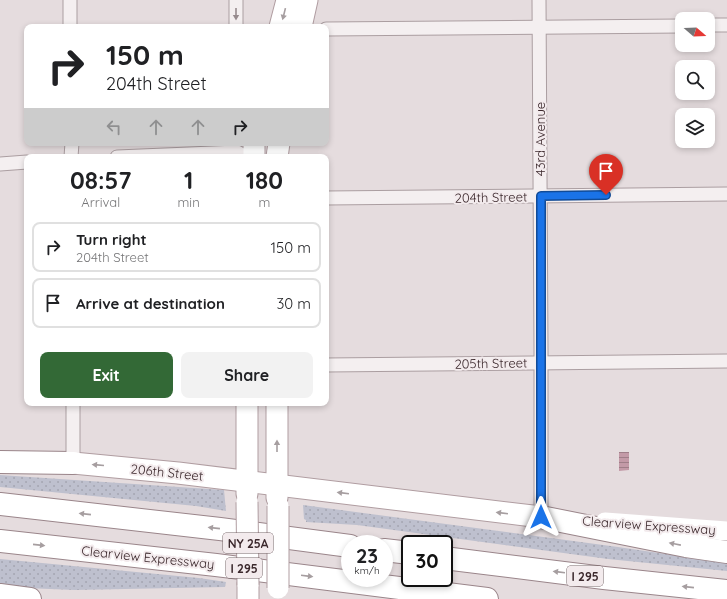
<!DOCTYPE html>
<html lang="en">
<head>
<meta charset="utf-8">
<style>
	body { margin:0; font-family:Quicksand,sans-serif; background:#f2f2f2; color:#202124; height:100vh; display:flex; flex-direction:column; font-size:15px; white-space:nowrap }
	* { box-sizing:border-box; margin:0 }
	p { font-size:13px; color:#757577 }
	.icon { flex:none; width:22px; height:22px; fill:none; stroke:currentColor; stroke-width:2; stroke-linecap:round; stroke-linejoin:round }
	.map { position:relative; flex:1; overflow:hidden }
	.details { position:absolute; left:24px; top:154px; width:305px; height:252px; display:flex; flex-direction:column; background:#fff; border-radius:8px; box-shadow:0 2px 6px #0003 }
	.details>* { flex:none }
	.hud { position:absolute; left:24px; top:24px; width:305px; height:122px; border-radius:8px; box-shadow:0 2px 6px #0003; background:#fff; color:#202124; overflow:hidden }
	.needle { width:26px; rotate:109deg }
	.fabs { position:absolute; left:675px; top:12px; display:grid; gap:8px }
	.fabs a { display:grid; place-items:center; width:40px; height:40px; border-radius:8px; background:#fff; box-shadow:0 2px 6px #0003; font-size:20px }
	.speed { position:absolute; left:341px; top:535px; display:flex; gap:8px; font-size:20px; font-weight:700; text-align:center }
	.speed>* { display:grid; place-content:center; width:52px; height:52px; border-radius:50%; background:#fff; box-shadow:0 2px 6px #0003; line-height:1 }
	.speed small { font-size:10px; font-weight:400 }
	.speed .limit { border:2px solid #111; border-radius:6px; background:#fff; color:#111 }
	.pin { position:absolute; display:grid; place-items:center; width:34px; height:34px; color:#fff; margin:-41px -17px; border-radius:50% 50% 50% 0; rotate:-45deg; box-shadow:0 0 4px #0007 }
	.pin .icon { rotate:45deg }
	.me { position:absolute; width:44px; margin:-22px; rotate:0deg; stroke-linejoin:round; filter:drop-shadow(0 0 3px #0008) }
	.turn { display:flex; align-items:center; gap:14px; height:84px; padding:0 16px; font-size:18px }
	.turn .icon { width:52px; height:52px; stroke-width:2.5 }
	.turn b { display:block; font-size:28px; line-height:34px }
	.lanes { display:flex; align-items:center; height:38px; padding:0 16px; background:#0003; justify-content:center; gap:20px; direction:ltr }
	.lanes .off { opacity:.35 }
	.eta { display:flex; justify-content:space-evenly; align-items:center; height:68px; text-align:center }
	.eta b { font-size:24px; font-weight:800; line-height:28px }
	.button { display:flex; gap:8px; margin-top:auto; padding:8px 16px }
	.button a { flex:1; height:46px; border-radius:8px; background:#336936; color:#fff; font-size:16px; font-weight:800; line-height:46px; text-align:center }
	.button a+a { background:#f2f2f2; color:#202124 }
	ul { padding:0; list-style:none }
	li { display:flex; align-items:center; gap:12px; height:50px; margin:0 8px 6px; padding:0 8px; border:2px solid #e0e0e0; border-radius:8px }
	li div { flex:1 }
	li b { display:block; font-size:15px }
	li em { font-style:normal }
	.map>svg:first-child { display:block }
	.grass { fill:url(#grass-dots) }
	.water { fill:url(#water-rules) }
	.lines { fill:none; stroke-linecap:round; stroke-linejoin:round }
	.street-casing { stroke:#ab9ea1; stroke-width:15 }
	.primary-casing { stroke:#b09da1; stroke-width:23 }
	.highway-casing { stroke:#9a858a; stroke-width:24 }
	.street { stroke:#f4eff0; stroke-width:13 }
	.secondary { stroke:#fff; stroke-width:19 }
	.primary { stroke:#fff; stroke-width:21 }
	.highway { stroke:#fff; stroke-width:22 }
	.primary-bridge-casing { stroke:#b09da1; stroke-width:23; stroke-linecap:butt }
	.primary-bridge { stroke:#fff; stroke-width:21 }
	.oneway { fill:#978b8e }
	.oneway2 { fill:#a69ea0 }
	.route-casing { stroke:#114b97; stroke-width:10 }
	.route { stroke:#1a73e8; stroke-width:7 }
	.labels { text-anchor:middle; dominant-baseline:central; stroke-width:4; stroke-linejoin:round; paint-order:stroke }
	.shield { fill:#f3ebed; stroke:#726265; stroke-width:1 }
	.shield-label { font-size:12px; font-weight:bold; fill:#3a272b }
	.street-label { font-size:13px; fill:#3a272b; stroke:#f3ebed }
</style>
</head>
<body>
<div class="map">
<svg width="727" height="599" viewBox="0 0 727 599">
	<defs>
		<pattern id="grass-dots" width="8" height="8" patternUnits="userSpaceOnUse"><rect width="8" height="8" fill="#bec0ce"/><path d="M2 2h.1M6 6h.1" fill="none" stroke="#a4a5b1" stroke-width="1.8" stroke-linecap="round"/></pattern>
		<pattern id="water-rules" width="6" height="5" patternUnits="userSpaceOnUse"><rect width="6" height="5" fill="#c39aa7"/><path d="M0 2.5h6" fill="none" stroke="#9f7e88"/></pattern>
	</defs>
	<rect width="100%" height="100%" fill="#e5dcde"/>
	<g class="grass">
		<path d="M 0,475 L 224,490 L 226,511 L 196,506 L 0,487 Z"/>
		<path d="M 303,505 L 618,547 L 727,563 L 727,571 L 608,559 L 357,525 L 306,522 L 306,520 L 304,519 Z"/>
		<path d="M 0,559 L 199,578 L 226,582 L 225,587 L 75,590 L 0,587 Z"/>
	</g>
	<path class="water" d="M 619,452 L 629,452 L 629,470 L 619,471 Z"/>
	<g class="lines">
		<defs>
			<g id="street">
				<path d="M 70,0 L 70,27"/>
				<path d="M 539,0 L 541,349 L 541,517"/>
				<path d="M 708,25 L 727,25"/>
				<path d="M 236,27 L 236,0"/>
				<path d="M 326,29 L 682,26"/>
				<path d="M 71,157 L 72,143"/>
				<path d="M 117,157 L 237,152 L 246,157"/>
				<path d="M 0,164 L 27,162"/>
				<path d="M 326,198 L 727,194"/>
				<path d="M 326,365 L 727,361"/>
				<path d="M 73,403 L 73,463"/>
			</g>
			<g id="primary">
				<path d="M 280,27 L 287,0"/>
				<path d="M 301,27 L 307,0"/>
				<path d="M 254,157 L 254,143"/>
				<path d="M 277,157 L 279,143"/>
				<path d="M 247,403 L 247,494"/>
				<path d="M 277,403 L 277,498"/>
				<path d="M 73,463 L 178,473 L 541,517"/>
				<path d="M 248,585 L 248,599"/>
			</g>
			<g id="highway">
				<path d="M 0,462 L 73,463"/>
				<path d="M 0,504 L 220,529 L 350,546"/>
				<path d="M 541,517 L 686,546 L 727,552"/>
				<path d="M 0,541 L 216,565 L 487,599"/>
				<path d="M 384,550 L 410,553"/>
				<path d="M 444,558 L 604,578 L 727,591"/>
				<path d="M 0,595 L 30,599"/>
			</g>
		</defs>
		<use href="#street" class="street-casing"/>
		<use href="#primary" class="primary-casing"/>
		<use href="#highway" class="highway-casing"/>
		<use href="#street" class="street"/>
		<path class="secondary" d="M 605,522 L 727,531"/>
		<use href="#primary" class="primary"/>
		<use href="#highway" class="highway"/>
		<defs>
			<g id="primary-bridge">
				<path d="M 247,502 L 248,585"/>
				<path d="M 278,506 L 278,588"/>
			</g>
		</defs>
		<use href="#primary-bridge" class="primary-bridge-casing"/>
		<use href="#primary-bridge" class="primary-bridge"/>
	</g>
	<defs><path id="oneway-solid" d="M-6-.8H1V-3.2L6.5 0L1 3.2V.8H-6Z"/></defs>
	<use class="oneway" href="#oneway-solid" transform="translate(236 14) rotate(90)"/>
	<g class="oneway2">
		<use href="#oneway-solid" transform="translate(284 14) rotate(104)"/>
		<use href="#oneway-solid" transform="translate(277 446) rotate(-90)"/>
		<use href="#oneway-solid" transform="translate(98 465) rotate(-175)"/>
		<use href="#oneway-solid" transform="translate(343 493) rotate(-173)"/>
		<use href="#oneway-solid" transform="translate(502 513) rotate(-173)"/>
		<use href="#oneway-solid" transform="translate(85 514) rotate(-174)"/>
		<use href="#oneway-solid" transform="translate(214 528) rotate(-174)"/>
		<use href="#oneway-solid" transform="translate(675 544) rotate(-169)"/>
		<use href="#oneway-solid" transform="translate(39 545) rotate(6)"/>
		<use href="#oneway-solid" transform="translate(559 572) rotate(-173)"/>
		<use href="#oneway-solid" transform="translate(307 576) rotate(7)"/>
		<use href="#oneway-solid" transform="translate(688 587) rotate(-174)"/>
	</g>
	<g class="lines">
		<defs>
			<path id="route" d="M 541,517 L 541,196 L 606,195"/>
		</defs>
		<use href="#route" class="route-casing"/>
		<use href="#route" class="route"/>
	</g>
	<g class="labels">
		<g class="shield">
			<rect x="223" y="533" width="50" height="20" rx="3"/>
			<rect x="226" y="558" width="36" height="20" rx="3"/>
			<rect x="567" y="566" width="36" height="20" rx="3"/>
		</g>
		<g class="shield-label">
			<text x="248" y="543">NY 25A</text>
			<text x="244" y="568">I 295</text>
			<text x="585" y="576">I 295</text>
		</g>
		<g class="street-label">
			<text transform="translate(540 139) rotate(-90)">43rd Avenue</text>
			<text transform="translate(491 197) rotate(-1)">204th Street</text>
			<text transform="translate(491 363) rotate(-1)">205th Street</text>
			<text transform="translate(167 472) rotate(6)">206th Street</text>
			<text transform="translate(649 525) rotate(4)">Clearview Expressway</text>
			<text transform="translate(148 557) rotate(6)">Clearview Expressway</text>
		</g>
	</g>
</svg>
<div class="fabs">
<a><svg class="needle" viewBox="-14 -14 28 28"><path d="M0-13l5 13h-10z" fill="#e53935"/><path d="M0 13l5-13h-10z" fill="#757577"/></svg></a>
<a><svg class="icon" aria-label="search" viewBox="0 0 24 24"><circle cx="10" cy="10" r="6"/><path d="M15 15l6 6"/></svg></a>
<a><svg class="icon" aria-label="layers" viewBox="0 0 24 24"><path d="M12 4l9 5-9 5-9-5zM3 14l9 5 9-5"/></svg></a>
</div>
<div class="speed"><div>23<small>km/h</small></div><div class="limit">30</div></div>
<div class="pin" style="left:606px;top:195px;background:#d93025"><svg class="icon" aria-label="arrive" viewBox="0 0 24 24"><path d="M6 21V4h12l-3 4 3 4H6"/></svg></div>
<svg class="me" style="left:541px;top:517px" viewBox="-20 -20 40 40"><path d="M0-17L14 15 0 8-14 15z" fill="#1a73e8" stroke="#fff" stroke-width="4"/></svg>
<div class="hud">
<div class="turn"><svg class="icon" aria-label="right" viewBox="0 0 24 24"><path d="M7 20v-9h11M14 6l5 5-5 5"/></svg><div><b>150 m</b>204th Street</div></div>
<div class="lanes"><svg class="icon off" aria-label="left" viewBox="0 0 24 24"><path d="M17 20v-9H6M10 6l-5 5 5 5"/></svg><svg class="icon off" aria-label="ahead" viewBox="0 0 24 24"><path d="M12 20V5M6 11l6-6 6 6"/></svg><svg class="icon off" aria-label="ahead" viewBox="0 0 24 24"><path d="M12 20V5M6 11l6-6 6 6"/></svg><svg class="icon" aria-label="right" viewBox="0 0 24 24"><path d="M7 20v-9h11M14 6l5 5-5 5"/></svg></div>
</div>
<section class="details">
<div class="eta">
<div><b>08:57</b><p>Arrival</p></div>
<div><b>1</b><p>min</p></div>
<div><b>180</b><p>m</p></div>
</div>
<ul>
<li><svg class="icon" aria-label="right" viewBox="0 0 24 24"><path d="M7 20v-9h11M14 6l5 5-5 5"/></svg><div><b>Turn right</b><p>204th Street</p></div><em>150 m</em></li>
<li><svg class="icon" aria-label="arrive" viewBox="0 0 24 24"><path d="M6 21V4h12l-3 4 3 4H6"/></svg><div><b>Arrive at destination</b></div><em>30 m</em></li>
</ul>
<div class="button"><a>Exit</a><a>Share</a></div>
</section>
</div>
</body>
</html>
